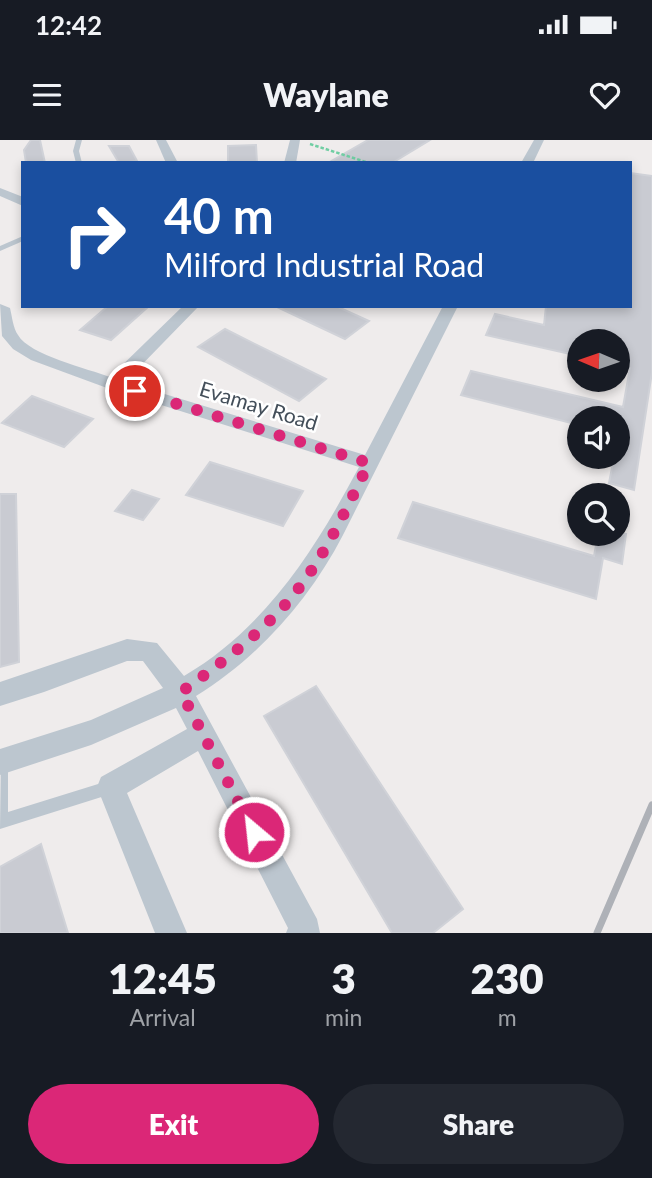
<!DOCTYPE html>
<html lang="en">
<head>
<meta charset="utf-8">
<style>
	body { margin:0; font-family:Lato,sans-serif; background:#242831; color:#f1f3f6; height:100vh; display:flex; flex-direction:column; font-size:26px; white-space:nowrap }
	* { box-sizing:border-box; margin:0 }
	p { font-size:23px; color:#9ea1a6 }
	.icon { flex:none; width:38px; height:38px; fill:none; stroke:currentColor; stroke-width:2; stroke-linecap:round; stroke-linejoin:round }
	.map { position:relative; height:793px; overflow:hidden }
	.side { display:flex; flex-direction:column; background:#171b24; flex:1 }
	.side>* { flex:none }
	.guide { position:absolute; left:21px; top:21px; width:611px; height:147px; border-radius:0px; box-shadow:0 4px 10px #0003; background:#1a4fa0; color:#fff; overflow:hidden }
	.needle { width:46px; rotate:272deg }
	.controls { position:absolute; left:567px; top:189px; display:grid; gap:14px }
	.controls a { display:grid; place-items:center; width:63px; height:63px; border-radius:50%; background:#171b24; box-shadow:0 4px 10px #0003; font-size:35px }
	.pin { position:absolute; display:grid; place-items:center; width:60px; height:60px; color:#fff; margin:-30px; border:4px solid #fff; border-radius:50%; box-shadow:0 2px 7px #0007 }
	.me { position:absolute; width:77px; margin:-38px; rotate:332deg; stroke-linejoin:round; filter:drop-shadow(0 0 5px #0008) }
	.turn { display:flex; align-items:center; gap:24px; height:147px; padding:0 28px; font-size:32px }
	.turn .icon { width:91px; height:91px; stroke-width:2.5 }
	.turn b { display:block; font-size:49px; line-height:60px }
	.eta { display:flex; justify-content:space-evenly; align-items:center; height:119px; text-align:center }
	.eta b { font-size:42px; font-weight:800; line-height:49px }
	.primary-button { display:flex; gap:14px; margin-top:auto; padding:14px 28px }
	.primary-button a { flex:1; height:80px; border-radius:42px; background:#db2777; color:#fff; font-size:28px; font-weight:800; line-height:80px; text-align:center }
	.primary-button a+a { background:#242831; color:#f1f3f6 }
	.status { display:flex; justify-content:space-between; align-items:center; height:49px; padding:0 35px; background:#171b24; direction:ltr }
	.status svg { height:19px; fill:currentColor }
	header { display:flex; justify-content:space-between; align-items:center; height:91px; padding:0 28px; background:#171b24; font-size:32px; font-weight:800 }
	.map>svg:first-child { display:block }
	.building { fill:#c9cbd2; stroke:#d0d2d8; stroke-width:2 }
	.lines { fill:none; stroke-linecap:round; stroke-linejoin:round }
	.path { stroke:#70cea3; stroke-width:2.5; stroke-dasharray:3.5 2; stroke-linecap:butt }
	.lane { fill:#bcc6cf; fill-rule:evenodd }
	.street { fill:#bcc6cf; fill-rule:evenodd }
	.rail { stroke:#aeb1b7; stroke-width:7 }
	.route { stroke:#db2777; stroke-width:12; stroke-dasharray:0 21.6 }
	.labels { text-anchor:middle; dominant-baseline:central; stroke-width:5; stroke-linejoin:round; paint-order:stroke }
	.street-label { font-size:21px; fill:#444f5a; stroke:#fff }
</style>
</head>
<body>
<div class="status"><b>12:42</b><svg viewBox="0 0 49 12"><path d="M0 12V9h3v3zM5 12V6h3v6zM10 12V3h3v9zM15 12V0h3v12zM26 1h20v11H26zM47 4h2v5h-2z"/></svg></div>
<header><svg class="icon" aria-label="menu" viewBox="0 0 24 24"><path d="M4 6h16M4 12h16M4 18h16"/></svg>Waylane<svg class="icon" aria-label="heart" viewBox="0 0 24 24"><path d="M12 20l-8-8c-3-5 5-10 8-4 3-6 11-1 8 4z"/></svg></header>
<div class="map">
<svg width="652" height="793" viewBox="0 0 652 793">
	<rect width="100%" height="100%" fill="#efecec"/>
	<g class="building">
		<path d="M 31,0 L 40,0 L 45,23 L 26,23 L 24,10 Z"/>
		<path d="M 368,0 L 430,0 L 392,23 L 328,23 Z"/>
		<path d="M 256,5 L 257,23 L 228,23 L 228,6 Z"/>
		<path d="M 109,6 L 129,6 L 137,21 L 119,23 Z"/>
		<path d="M 630,33 L 652,36 L 652,232 L 634,350 L 609,343 L 614,317 L 618,317 L 618,278 L 579,278 L 579,285 L 461,255 L 471,231 L 623,267 L 630,228 L 618,225 L 618,201 L 579,201 L 579,216 L 486,195 L 495,174 L 544,185 L 546,166 L 630,166 Z"/>
		<path d="M 108,166 L 149,166 L 111,200 L 80,190 Z"/>
		<path d="M 275,166 L 336,166 L 369,181 L 345,199 Z"/>
		<path d="M 225,189 L 275,214 L 326,239 L 299,261 L 198,207 Z"/>
		<path d="M 32,256 L 93,279 L 64,307 L 2,283 Z"/>
		<path d="M 210,322 L 303,351 L 283,386 L 186,355 Z"/>
		<path d="M 132,350 L 159,359 L 143,380 L 115,371 Z"/>
		<path d="M 0,354 L 16,354 L 19,522 L 0,527 Z"/>
		<path d="M 413,362 L 594,416 L 598,394 L 626,394 L 622,424 L 603,418 L 596,459 L 398,398 Z"/>
		<path d="M 316,546 L 463,769 L 433,793 L 392,793 L 264,576 Z"/>
		<path d="M 41,704 L 68,793 L 0,793 L 0,727 Z"/>
	</g>
	<g class="lines">
		<path class="path" d="M 310,4 L 369,23"/>
		<g class="lane">
			<path d="M 76,0 L 82,0 L 79,11 L 82,23 L 76,23 L 73,11 Z"/>
			<path d="M 23,96 L 23,101 L 0,111 L 0,106 Z"/>
			<path d="M 1,615 L 6,617 L 8,622 L 8,672 L 111,640 L 116,642 L 118,647 L 116,652 L 111,654 L 0,689 Z"/>
		</g>
		<g class="street">
			<path d="M 156,0 L 166,0 L 178,23 L 166,23 Z"/>
			<path d="M 290,0 L 300,0 L 296,23 L 284,23 Z"/>
			<path d="M 534,0 L 544,0 L 533,23 L 521,23 Z"/>
			<path d="M 0,48 L 23,57 L 23,66 L 0,56 Z"/>
			<path d="M 0,164 L 10,168 C 12,176 13,188 18,195 C 29,215 89,229 110,237 L 183,166 L 199,166 L 125,242 L 365,315 L 443,166 L 458,166 L 343,395 C 310,459 258,518 196,556 L 317,779 L 320,793 L 286,793 L 288,788 L 198,611 L 127,653 L 187,793 L 155,793 L 97,647 L 101,637 L 187,589 L 176,568 L 91,605 L 0,635 L 0,609 L 91,580 L 163,548 L 143,521 L 127,521 L 44,552 L 0,566 L 0,542 L 127,499 L 157,503 L 184,536 C 266,488 316,408 359,327 L 107,248 L 31,220 L 13,209 L 2,196 Z"/>
		</g>
		<path class="rail" d="M 597,793 L 652,665"/>
	</g>
	<g class="lines">
		<path class="route" d="M 135,251 L 369,323 C 344,373 322,424 284,466 C 254,499 217,526 181,552 L 254,692"/>
	</g>
	<g class="labels">
		<g class="street-label">
			<text transform="translate(259 265) rotate(17)">Evamay Road</text>
		</g>
	</g>
</svg>
<div class="controls">
<a><svg class="needle" viewBox="-14 -14 28 28"><path d="M0-13l5 13h-10z" fill="#e53935"/><path d="M0 13l5-13h-10z" fill="#9ea1a6"/></svg></a>
<a><svg class="icon" aria-label="sound" viewBox="0 0 24 24"><path d="M4 9h4l5-4v14l-5-4H4zM17 9q2 3 0 6"/></svg></a>
<a><svg class="icon" aria-label="search" viewBox="0 0 24 24"><circle cx="10" cy="10" r="6"/><path d="M15 15l6 6"/></svg></a>
</div>
<div class="pin" style="left:135px;top:251px;background:#d93025"><svg class="icon" aria-label="arrive" viewBox="0 0 24 24"><path d="M6 21V4h12l-3 4 3 4H6"/></svg></div>
<svg class="me" style="left:254px;top:692px" viewBox="-20 -20 40 40"><circle r="17" fill="#db2777" stroke="#fff" stroke-width="3"/><path d="M0-11L8 9 0 5-8 9z" fill="#fff"/></svg>
<div class="guide">
<div class="turn"><svg class="icon" aria-label="right" viewBox="0 0 24 24"><path d="M7 20v-9h11M14 6l5 5-5 5"/></svg><div><b>40 m</b>Milford Industrial Road</div></div>
</div>
</div>
<section class="side">
<div class="eta">
<div><b>12:45</b><p>Arrival</p></div>
<div><b>3</b><p>min</p></div>
<div><b>230</b><p>m</p></div>
</div>
<div class="primary-button"><a>Exit</a><a>Share</a></div>
</section>
</body>
</html>
